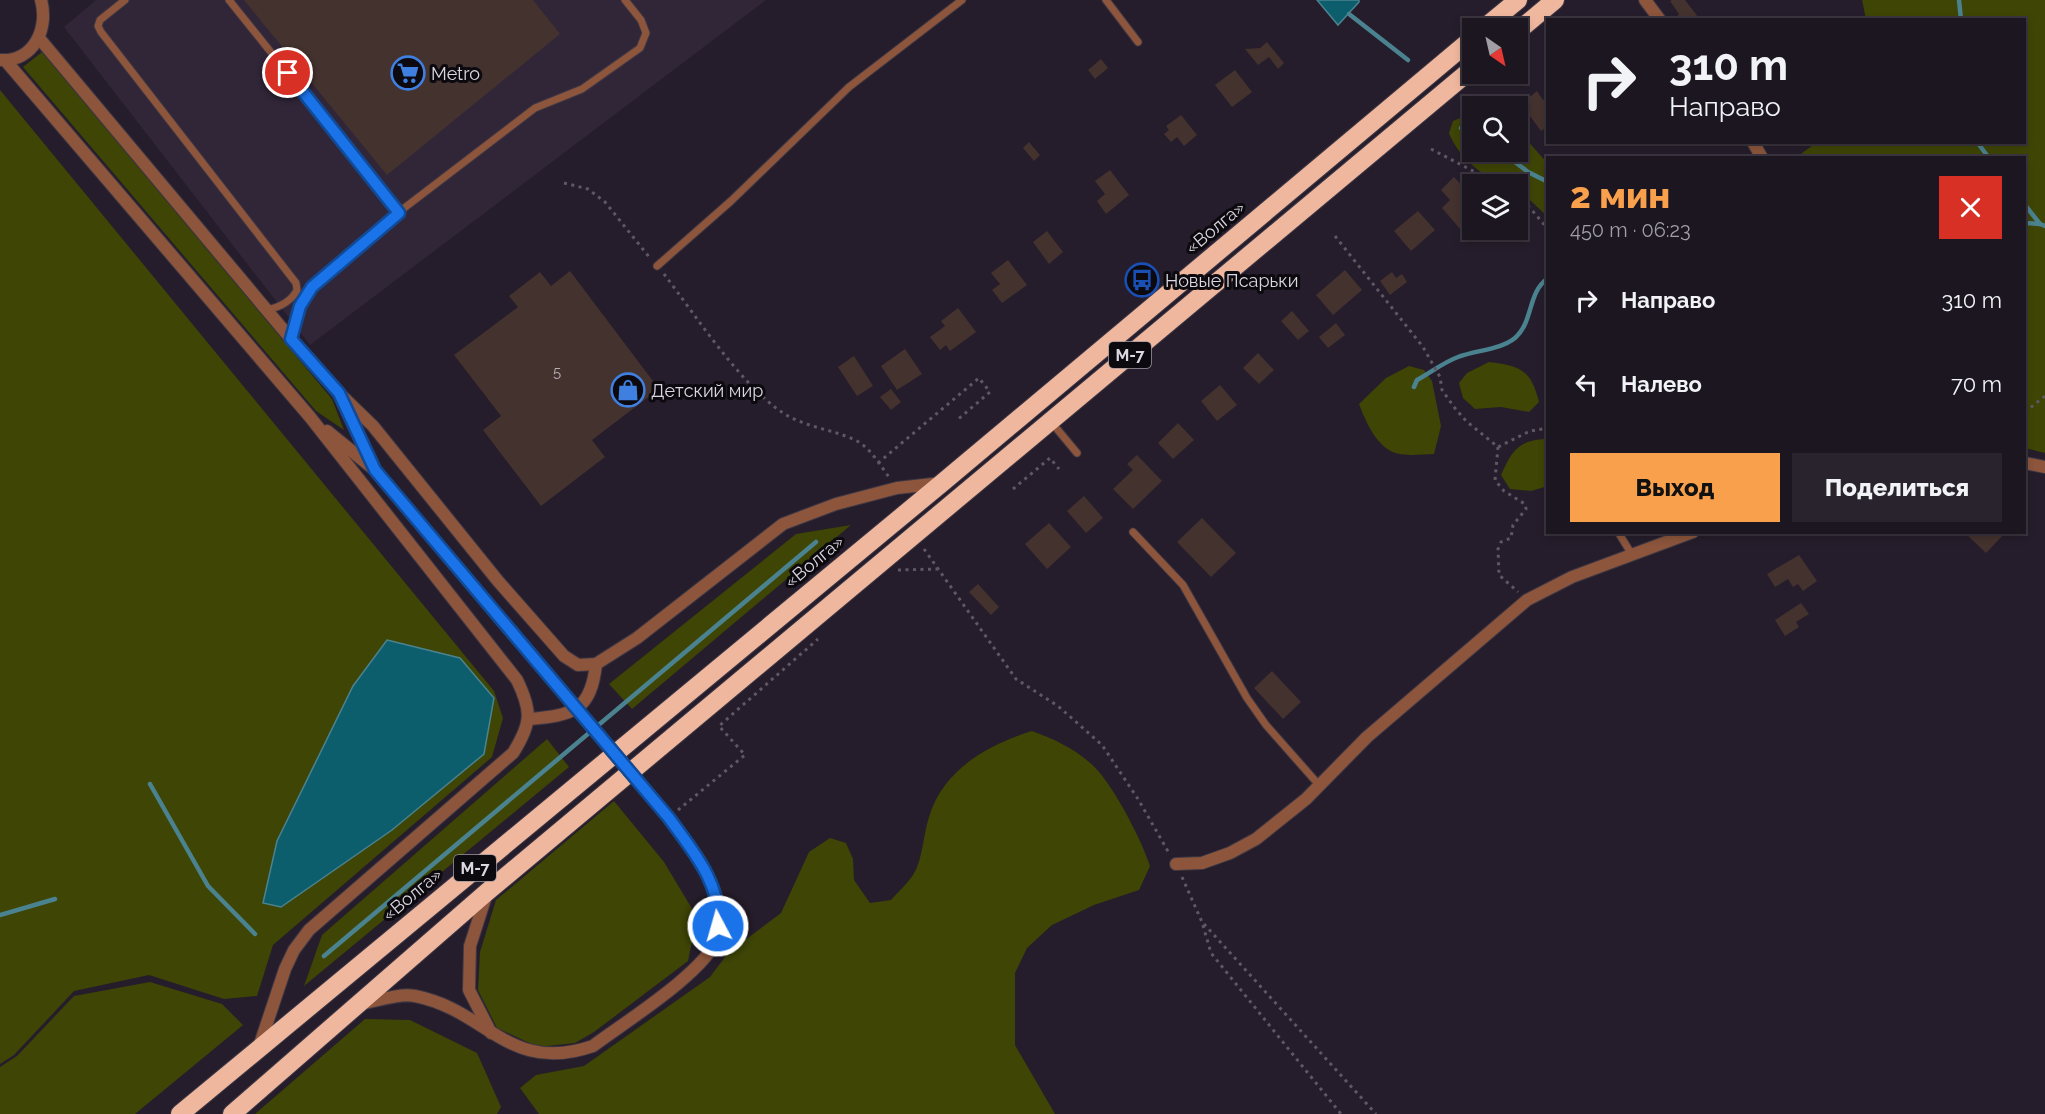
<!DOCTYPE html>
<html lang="ru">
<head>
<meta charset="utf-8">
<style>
	body { margin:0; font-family:Raleway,sans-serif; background:#29232d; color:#f1f3f6; height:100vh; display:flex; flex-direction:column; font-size:22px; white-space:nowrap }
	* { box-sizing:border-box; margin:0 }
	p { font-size:20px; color:#a09fa5 }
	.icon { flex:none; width:33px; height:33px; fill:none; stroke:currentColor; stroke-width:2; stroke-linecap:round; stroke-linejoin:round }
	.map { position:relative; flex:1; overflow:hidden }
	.panel { position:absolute; left:1546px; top:156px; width:480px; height:378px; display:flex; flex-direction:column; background:#1c1620; border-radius:0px; box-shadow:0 3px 9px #0003,0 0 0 2px #3a353e }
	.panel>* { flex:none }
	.banner { position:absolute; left:1546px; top:18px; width:480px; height:126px; border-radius:0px; box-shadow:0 3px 9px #0003,0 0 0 2px #3a353e; background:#1c1620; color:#f1f3f6; overflow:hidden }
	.needle { width:39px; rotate:146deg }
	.fabs { position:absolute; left:1462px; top:18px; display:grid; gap:12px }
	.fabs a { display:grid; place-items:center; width:66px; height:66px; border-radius:0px; background:#1c1620; box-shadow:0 3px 9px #0003,0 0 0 2px #3a353e; font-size:30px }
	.pin { position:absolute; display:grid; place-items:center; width:51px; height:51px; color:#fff; margin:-26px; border:3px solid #fff; border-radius:50%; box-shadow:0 2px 6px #0007 }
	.me { position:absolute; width:66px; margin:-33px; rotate:354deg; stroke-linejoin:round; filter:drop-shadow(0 0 4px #0008) }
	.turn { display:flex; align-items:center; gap:21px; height:126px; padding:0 24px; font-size:27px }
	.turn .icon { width:78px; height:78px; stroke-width:2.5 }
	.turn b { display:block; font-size:42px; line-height:51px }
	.round { display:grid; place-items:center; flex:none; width:63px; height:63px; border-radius:0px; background:#29232d }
	.head { display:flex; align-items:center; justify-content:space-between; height:102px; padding:0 24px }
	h1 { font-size:36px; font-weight:800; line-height:45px; color:#f9a04c }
	.cta { display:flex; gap:12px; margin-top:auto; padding:12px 24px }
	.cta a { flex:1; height:69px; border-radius:0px; background:#f9a04c; color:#111; font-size:24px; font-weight:800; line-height:69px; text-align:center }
	.cta a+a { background:#29232d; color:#f1f3f6 }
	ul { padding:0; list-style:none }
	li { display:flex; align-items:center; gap:18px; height:84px; padding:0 24px }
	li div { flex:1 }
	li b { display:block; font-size:22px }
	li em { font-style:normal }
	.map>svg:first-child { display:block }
	.built { fill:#312638 }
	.green { fill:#3e4505 }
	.water { fill:#0d5e6d; stroke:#4b828f; stroke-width:1.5 }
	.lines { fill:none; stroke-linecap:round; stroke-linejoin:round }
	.stream { stroke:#4b828f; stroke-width:4.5 }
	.building { fill:#44322e }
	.lane-casing { stroke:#3e3744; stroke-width:9 }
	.street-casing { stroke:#3e3744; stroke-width:14 }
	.highway-casing { stroke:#3e3744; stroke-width:20 }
	.path { stroke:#5f5864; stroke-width:3; stroke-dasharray:3 4.5; stroke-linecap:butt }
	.lane { stroke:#8c553c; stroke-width:7 }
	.street { stroke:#8c553c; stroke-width:12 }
	.highway { stroke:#efb79e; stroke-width:18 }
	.street-bridge-casing { stroke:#3e3744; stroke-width:14; stroke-linecap:butt }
	.street-bridge { stroke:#8c553c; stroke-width:12 }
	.route-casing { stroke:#114b97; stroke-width:15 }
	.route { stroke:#1a73e8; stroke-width:10 }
	.labels { text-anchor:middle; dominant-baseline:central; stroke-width:6; stroke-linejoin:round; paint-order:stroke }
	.number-label { font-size:15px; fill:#b5adb3 }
	.shield { fill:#0c090f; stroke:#9d98a1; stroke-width:1.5 }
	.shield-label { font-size:16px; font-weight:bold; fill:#dbd6df }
	.poi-label { font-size:18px; fill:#dbd6df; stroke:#0c090f; text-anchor:start }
	.street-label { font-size:18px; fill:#dbd6df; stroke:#0c090f }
</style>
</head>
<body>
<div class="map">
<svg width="2045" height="1114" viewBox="0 0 2045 1114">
	<rect width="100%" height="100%" fill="#251d2b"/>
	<path class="built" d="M 96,0 L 766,0 L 310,345 L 64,27 Z"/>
	<g class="green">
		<path d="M 1862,0 L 2045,0 L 2045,453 L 2025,448 L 2025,158 L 1801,157 L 1802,153 L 1816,143 L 2025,142 L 2025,20 L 1866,19 Z"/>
		<path d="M 42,52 L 332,399 L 344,430 L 316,411 L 23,67 Z"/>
		<path d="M 0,90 L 494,691 L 503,718 L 492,757 L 273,945 L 257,996 L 224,999 L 149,975 L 74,991 L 14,1055 L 0,1064 Z"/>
		<path d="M 1465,116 L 1473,116 L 1473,152 L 1518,152 L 1518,130 L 1548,164 L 1548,217 L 1518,189 L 1518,184 C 1488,184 1459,159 1449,133 L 1453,121 Z"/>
		<path d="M 1489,362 C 1521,366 1531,370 1539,402 L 1529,412 L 1501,407 L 1475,409 L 1463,398 L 1459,383 L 1467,373 Z"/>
		<path d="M 1409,366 L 1424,370 L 1432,381 L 1441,426 L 1434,454 C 1423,454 1410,456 1400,454 C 1378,451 1366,422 1359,404 L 1386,378 Z"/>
		<path d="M 1545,439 L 1548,442 L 1548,486 L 1531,491 L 1510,489 L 1501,475 C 1511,452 1518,440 1545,439 Z"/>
		<path d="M 851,525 L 632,709 L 609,684 L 796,534 Z"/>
		<path d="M 1032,731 C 1053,739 1072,747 1089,762 C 1110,778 1142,840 1150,866 L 1139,890 L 1094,905 L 1052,925 L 1027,948 L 1015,973 L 1015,1045 L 1055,1114 L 539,1114 L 520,1088 L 536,1075 L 584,1066 L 710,977 L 728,953 L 781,913 L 809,852 L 830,838 L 846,843 L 853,859 L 854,880 L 870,903 L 891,900 C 898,892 907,884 913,875 C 923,859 923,835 929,817 C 943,770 987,745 1032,731 Z"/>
		<path d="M 547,739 L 569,767 L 304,986 L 322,935 Z"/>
		<path d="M 614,801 L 664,862 L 697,917 L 688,961 L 594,1032 L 575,1043 L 538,1047 L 497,1028 L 478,990 L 480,952 L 496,900 Z"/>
		<path d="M 150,982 L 222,1004 L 243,1025 L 135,1114 L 0,1114 L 0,1067 L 17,1056 L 74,996 Z"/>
		<path d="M 365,1019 L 410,1020 L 477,1053 L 501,1107 L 497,1114 L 255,1114 Z"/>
	</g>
	<g class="water">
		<path d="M 1317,0 L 1359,0 L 1359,2 L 1338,25 Z"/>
		<path d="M 387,640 L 460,658 L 494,698 L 484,754 L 392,830 L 281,907 L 263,903 L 277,841 L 353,686 Z"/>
	</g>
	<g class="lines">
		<g class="stream">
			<path d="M 1959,0 L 1961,20"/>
			<path d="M 1349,14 L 1408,60"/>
			<path d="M 1461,128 L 1473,137"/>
			<path d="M 1977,142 L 1989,158"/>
			<path d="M 1502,152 L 1528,172 L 1548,182"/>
			<path d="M 2025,205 L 2040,224 L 2045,226"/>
			<path d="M 2025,223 L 2040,224"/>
			<path d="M 1414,387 L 1417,380 C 1430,373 1444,362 1458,357 C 1476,350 1500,350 1515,338 C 1534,321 1527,293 1548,278"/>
			<path d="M 150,784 L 208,886 L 255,934"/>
			<path d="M 0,915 L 55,899"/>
			<path d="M 324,956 L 816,542"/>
		</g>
	</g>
	<g class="building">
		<path d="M 244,0 L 533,0 L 560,34 L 387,175 Z"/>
		<path d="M 1672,0 L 1685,0 L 1699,18 L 1674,20 L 1679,14 L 1670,1 Z"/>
		<path d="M 1267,42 L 1284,63 L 1278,69 L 1269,57 L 1258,65 L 1245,49 L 1260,48 Z"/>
		<path d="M 1101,59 L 1108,68 L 1095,79 L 1088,70 Z"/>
		<path d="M 1235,70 L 1252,92 L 1232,107 L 1215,85 Z"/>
		<path d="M 1537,91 L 1543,100 L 1548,96 L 1548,126 L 1541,131 L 1521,104 Z"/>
		<path d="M 1181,115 L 1197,135 L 1184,146 L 1177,137 L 1171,142 L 1164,134 L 1169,130 L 1166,126 Z"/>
		<path d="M 1029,142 L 1040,155 L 1034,161 L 1023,148 Z"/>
		<path d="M 1110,170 L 1129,195 L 1106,214 L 1097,201 L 1105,194 L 1095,181 Z"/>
		<path d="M 1454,177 L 1464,188 L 1468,185 L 1473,190 L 1473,201 L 1467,207 L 1473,214 L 1473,221 L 1462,231 L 1442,208 L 1450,200 L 1441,190 Z"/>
		<path d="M 1418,211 L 1435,230 L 1411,251 L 1394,231 Z"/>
		<path d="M 1047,231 L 1063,252 L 1049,264 L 1033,242 Z"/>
		<path d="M 1008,260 L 1027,285 L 1002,303 L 992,290 L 1000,284 L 991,273 Z"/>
		<path d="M 1345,270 L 1362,290 L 1333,315 L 1316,295 Z"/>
		<path d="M 570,271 L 659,389 L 592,440 L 605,457 L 541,506 L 483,430 L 501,416 L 454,355 L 518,307 L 509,296 L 540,272 L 551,286 Z"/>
		<path d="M 1392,272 L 1396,278 L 1402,274 L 1407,282 L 1390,295 L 1380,281 Z"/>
		<path d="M 958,308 L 976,332 L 950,351 L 946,345 L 940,350 L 930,337 L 945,326 L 941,321 Z"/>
		<path d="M 1292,311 L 1309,331 L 1298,340 L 1281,321 Z"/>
		<path d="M 1336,323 L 1345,335 L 1328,348 L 1319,337 Z"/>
		<path d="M 905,349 L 922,374 L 897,390 L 881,366 Z"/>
		<path d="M 1258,353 L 1274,370 L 1259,384 L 1243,368 Z"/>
		<path d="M 854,356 L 873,386 L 857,396 L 838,367 Z"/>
		<path d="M 1220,385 L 1237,405 L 1217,421 L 1201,401 Z"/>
		<path d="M 891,389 L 901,402 L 891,410 L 880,397 Z"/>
		<path d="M 1178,423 L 1194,440 L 1173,459 L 1158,443 Z"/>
		<path d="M 1137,455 L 1162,481 L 1133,509 L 1113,489 L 1133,470 L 1127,464 Z"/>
		<path d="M 1084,496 L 1103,518 L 1086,533 L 1067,511 Z"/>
		<path d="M 1202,518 L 1236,553 L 1211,577 L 1177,542 Z"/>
		<path d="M 1049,523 L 1071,547 L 1047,569 L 1025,544 Z"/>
		<path d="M 1964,532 L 2006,532 L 1986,553 Z"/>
		<path d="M 1799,555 L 1817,581 L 1803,591 L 1798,584 L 1793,587 L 1788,579 L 1775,587 L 1767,574 Z"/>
		<path d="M 978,584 L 999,607 L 991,615 L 969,592 Z"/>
		<path d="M 1801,603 L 1809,614 L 1796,622 L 1799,627 L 1785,636 L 1775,620 Z"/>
		<path d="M 1272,671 L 1301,702 L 1283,719 L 1254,688 Z"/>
	</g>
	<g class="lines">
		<defs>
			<g id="lane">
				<path d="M 125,0 L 100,20 L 98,26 L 101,32 L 296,283 L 297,290 C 291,302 280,307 267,310"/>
				<path d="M 229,0 L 399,212 L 312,287 L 300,306 L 291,339"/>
				<path d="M 1106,0 L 1138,42"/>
				<path d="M 399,212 L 535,108 L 582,89 L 640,48 L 646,33 L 641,20 L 625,0"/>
				<path d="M 657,266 L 731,201 L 849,87 L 962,0"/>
				<path d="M 1052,423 L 1077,453"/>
				<path d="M 1133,532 L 1183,585 L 1247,698 L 1266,725 L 1319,785"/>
				<path d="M 1618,532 L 1631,553"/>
			</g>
			<g id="street">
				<path d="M 1645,0 L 1660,20"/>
				<path d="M 39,38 L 291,339 L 339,393 L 373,426 L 498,581 L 564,656 L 578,665 L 596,664 L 637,638 L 783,524 L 836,504 L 897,488 L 941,483"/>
				<path d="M 0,60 C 34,62 49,28 41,0"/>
				<path d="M 5,60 L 310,417 L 517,680 C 532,711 532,723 513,753 L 309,930 L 294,950 L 285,969 L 259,1047"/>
				<path d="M 1753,142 L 1762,158"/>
				<path d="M 342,400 L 373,466"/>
				<path d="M 327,431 L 375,470 L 481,596"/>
				<path d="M 2025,463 L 2045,467"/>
				<path d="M 530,719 C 573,715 591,711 596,664"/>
				<path d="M 1176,864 L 1202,863 L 1230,853 L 1256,839 L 1306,799 L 1367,737 L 1527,600 L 1572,577 L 1693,532"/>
				<path d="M 487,893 L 470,946 L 469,990 L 491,1033"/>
				<path d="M 361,1004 C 377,1001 399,993 415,996 C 487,1010 509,1075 593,1046 C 622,1024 707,971 717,938 C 722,921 718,899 711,883 C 701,859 684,839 669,818"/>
			</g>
			<g id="highway">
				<path d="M 1484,28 L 1518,0"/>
				<path d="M 1518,31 L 1555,0"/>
				<path d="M 180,1114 L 942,483 L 1473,38"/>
				<path d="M 232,1114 L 487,892 L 1473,68"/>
			</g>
		</defs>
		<use href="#lane" class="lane-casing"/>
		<use href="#street" class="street-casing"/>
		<use href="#highway" class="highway-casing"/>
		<g class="path">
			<path d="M 1431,149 L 1498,184"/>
			<path d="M 564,183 L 588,189 L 605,202 L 650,258"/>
			<path d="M 1518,194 L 1548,229"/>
			<path d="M 1335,236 L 1423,347 L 1440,377 L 1442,390 L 1454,407 L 1466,421 L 1498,447 L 1530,431 L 1548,428"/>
			<path d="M 664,274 C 696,316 740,384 783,413 C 807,428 832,429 855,440 C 870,447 879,464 889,477"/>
			<path d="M 2025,412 L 2045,396"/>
			<path d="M 1498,447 L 1495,480 L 1504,491 L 1525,504 L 1526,509 L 1513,525 L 1511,538 L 1501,542 L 1498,549 L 1499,575 L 1518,592"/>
			<path d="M 878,463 L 979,378 L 990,392 L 956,421"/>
			<path d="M 1013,489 L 1050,458 L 1059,469"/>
			<path d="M 924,549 L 1016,679 L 1058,706 L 1102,745 L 1138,799 L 1169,853"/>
			<path d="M 898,570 L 938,569"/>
			<path d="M 678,810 L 745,755 L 719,726 L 818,639"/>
			<path d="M 1182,877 L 1202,922 L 1211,953 L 1341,1114"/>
			<path d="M 1204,924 L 1376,1114"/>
		</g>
		<use href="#lane" class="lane"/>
		<use href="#street" class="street"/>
		<use href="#highway" class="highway"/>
		<defs>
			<path id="street-bridge" d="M 481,596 L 669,818"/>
		</defs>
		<use href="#street-bridge" class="street-bridge-casing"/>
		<use href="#street-bridge" class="street-bridge"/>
	</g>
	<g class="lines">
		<defs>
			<path id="route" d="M 288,73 L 399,213 L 312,287 L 300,306 L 291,339 L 339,393 L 375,470 L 669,818 C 692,850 722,884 718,926"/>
		</defs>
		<use href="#route" class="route-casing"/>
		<use href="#route" class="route"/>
	</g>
	<defs>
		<symbol id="supermarket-ring" viewBox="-11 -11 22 22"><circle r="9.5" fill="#0c090f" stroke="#3f7fe0" stroke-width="1.5"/><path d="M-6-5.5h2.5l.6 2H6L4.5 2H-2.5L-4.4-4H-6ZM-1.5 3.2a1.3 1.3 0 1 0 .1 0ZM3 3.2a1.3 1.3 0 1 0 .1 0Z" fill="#3f7fe0"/></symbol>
		<symbol id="bus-ring" viewBox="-11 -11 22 22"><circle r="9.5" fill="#0c090f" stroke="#1a4fb4" stroke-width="1.5"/><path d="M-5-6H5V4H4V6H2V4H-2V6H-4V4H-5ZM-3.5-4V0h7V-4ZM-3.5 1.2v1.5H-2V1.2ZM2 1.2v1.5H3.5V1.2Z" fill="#1a4fb4"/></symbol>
		<symbol id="shop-ring" viewBox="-11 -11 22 22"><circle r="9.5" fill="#0c090f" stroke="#3f7fe0" stroke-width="1.5"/><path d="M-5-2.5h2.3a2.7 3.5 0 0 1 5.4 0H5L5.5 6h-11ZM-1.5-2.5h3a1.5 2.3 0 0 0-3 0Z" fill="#3f7fe0"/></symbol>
	</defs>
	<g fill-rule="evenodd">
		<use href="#supermarket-ring" x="389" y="54" width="38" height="38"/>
		<use href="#bus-ring" x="1123" y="261" width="38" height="38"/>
		<use href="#shop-ring" x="609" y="371" width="38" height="38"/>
	</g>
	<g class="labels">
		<g class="number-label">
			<text x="557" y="372">5</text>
		</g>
		<g class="shield">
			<rect x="1109" y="342" width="42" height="26" rx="4.5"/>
			<rect x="454" y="855" width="42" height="26" rx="4.5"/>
		</g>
		<g class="shield-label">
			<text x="1130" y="355">М-7</text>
			<text x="475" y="868">М-7</text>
		</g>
		<g class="poi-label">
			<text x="431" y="73">Metro</text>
			<text x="1165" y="280">Новые Псарьки</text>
			<text x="651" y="390">Детский мир</text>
		</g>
		<g class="street-label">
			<text transform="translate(1215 227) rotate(-40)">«Волга»</text>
			<text transform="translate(814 561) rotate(-40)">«Волга»</text>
			<text transform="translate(412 894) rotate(-40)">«Волга»</text>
		</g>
	</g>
</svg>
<div class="fabs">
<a><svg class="needle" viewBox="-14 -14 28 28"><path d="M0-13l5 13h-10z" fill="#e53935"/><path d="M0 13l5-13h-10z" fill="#a09fa5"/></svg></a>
<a><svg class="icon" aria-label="search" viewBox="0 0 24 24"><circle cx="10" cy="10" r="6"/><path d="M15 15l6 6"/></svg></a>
<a><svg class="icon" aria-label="layers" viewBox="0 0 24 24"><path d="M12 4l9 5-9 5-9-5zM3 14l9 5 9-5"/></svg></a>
</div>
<div class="pin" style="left:288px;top:73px;background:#d93025"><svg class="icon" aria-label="arrive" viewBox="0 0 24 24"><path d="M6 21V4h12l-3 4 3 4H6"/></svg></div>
<svg class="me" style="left:718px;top:926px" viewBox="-20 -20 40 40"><circle r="17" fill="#1a73e8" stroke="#fff" stroke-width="3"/><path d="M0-11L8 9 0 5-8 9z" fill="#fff"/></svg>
<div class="banner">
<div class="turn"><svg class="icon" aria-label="right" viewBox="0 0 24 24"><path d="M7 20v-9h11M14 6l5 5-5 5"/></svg><div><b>310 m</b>Направо</div></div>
</div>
<section class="panel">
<div class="head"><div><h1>2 мин</h1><p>450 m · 06:23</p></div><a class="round" style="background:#d93025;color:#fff"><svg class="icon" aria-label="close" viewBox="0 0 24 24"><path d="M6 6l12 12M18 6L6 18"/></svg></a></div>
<ul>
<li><svg class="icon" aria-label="right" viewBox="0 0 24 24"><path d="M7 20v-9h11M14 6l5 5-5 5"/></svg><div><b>Направо</b></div><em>310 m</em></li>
<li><svg class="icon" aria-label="left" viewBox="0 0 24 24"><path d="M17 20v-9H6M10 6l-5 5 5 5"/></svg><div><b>Налево</b></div><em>70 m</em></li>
</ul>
<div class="cta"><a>Выход</a><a>Поделиться</a></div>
</section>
</div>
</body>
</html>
